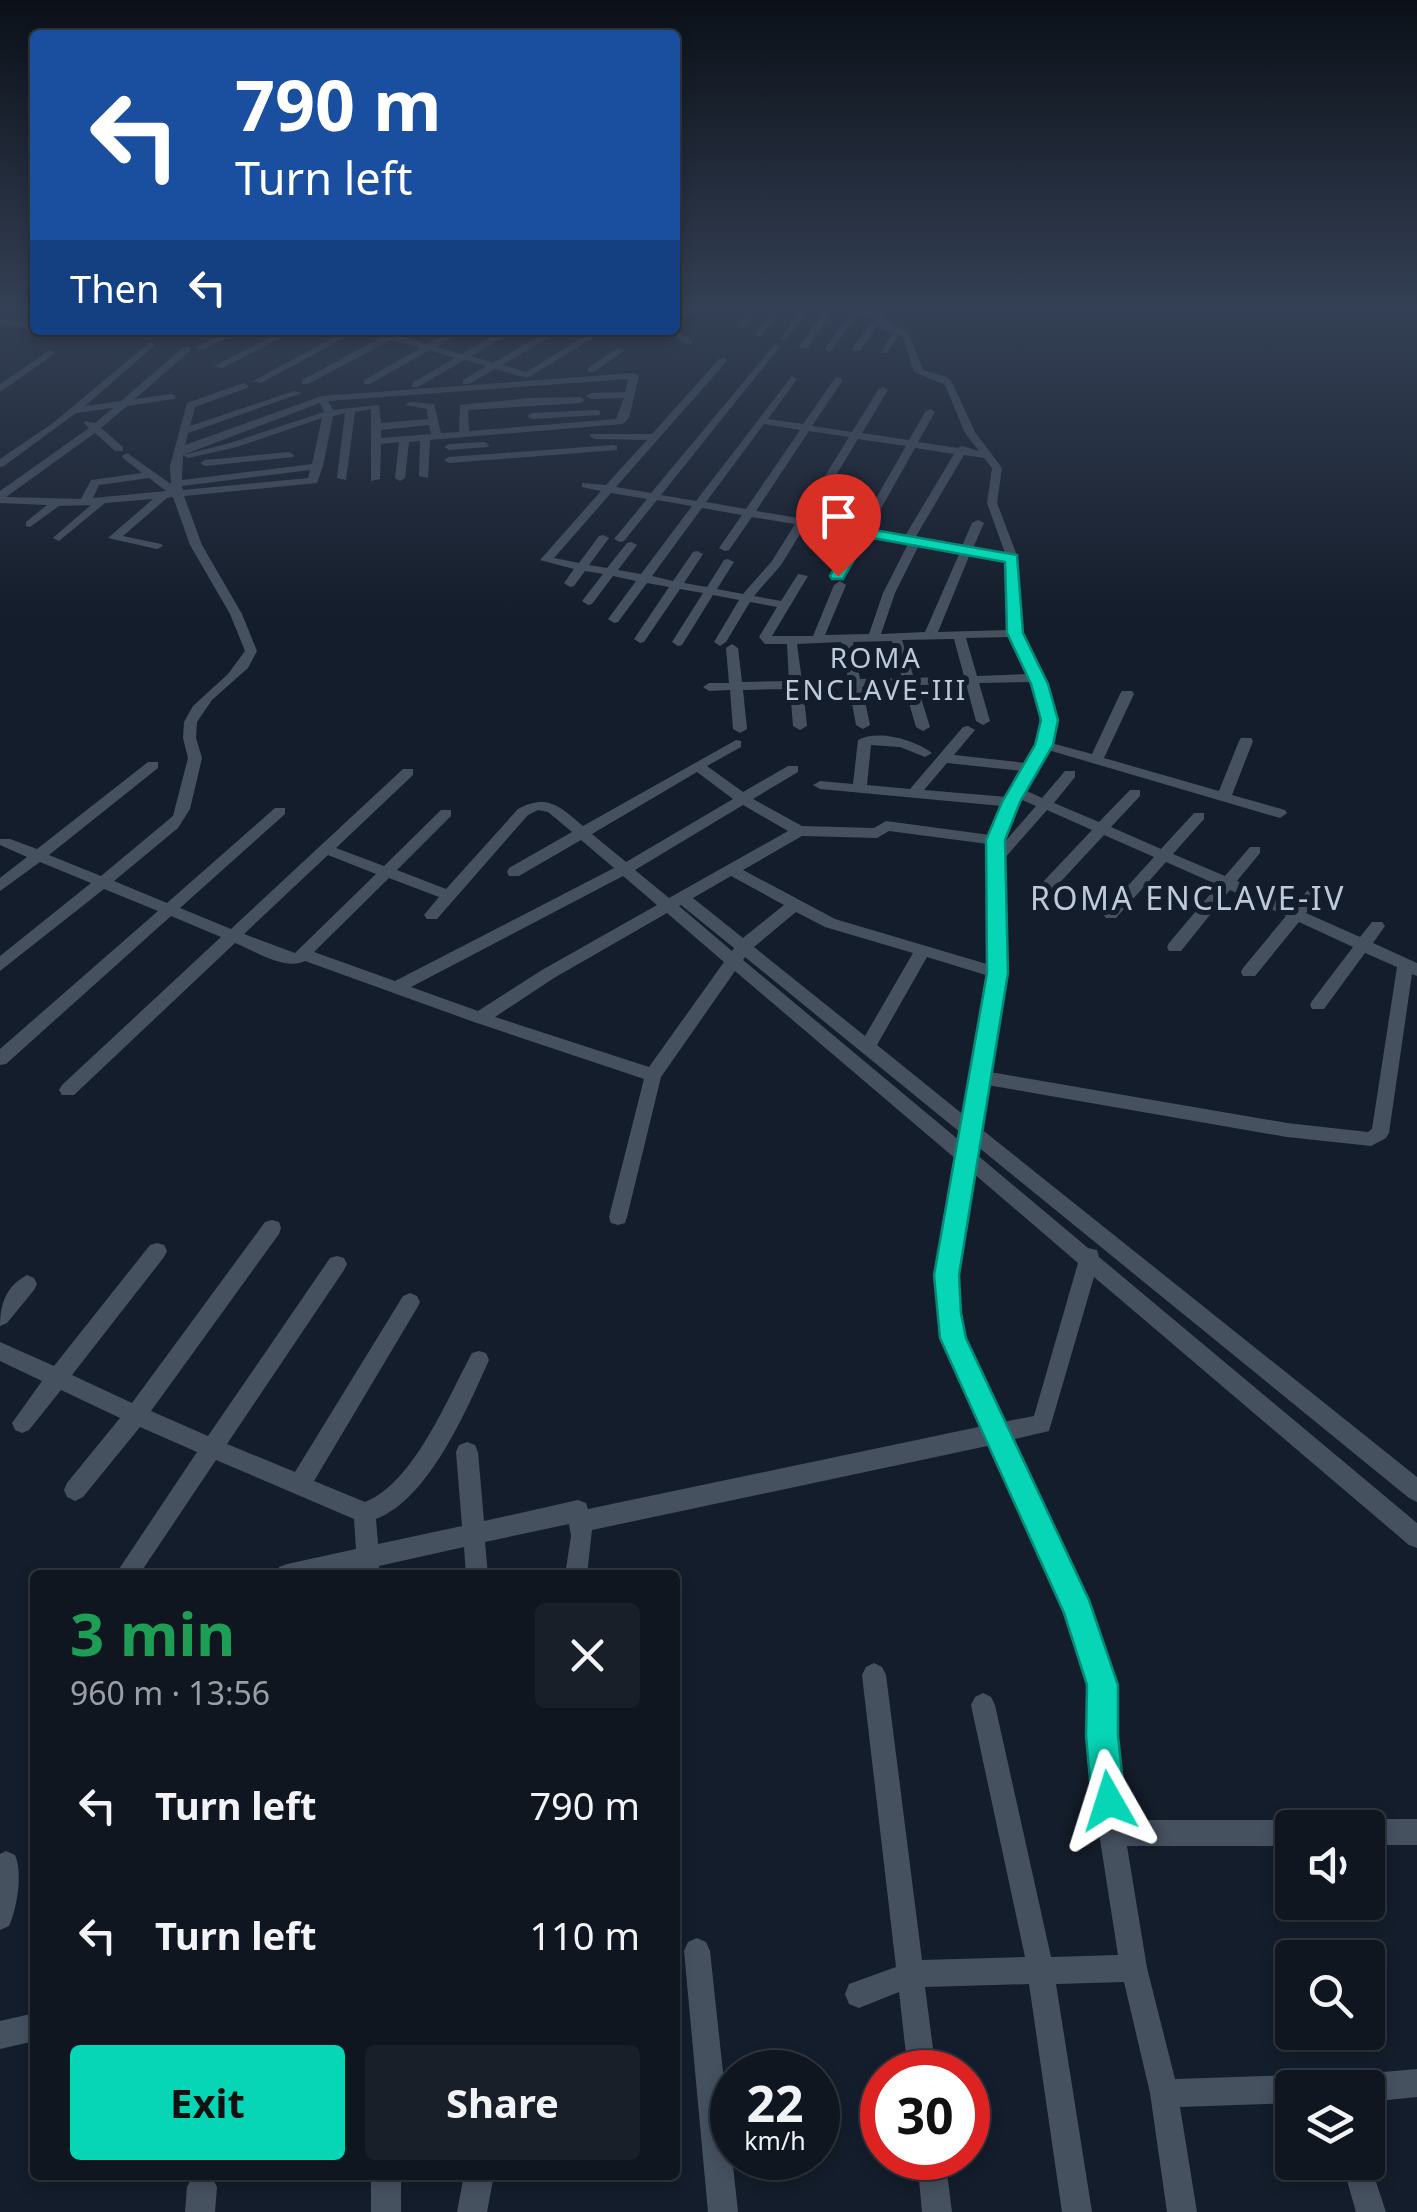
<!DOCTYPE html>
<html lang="en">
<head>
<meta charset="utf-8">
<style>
	body { margin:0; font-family:"Noto Sans",sans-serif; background:#181f29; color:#f1f3f6; height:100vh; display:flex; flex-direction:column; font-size:38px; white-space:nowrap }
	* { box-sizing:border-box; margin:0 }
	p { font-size:32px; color:#9b9fa5 }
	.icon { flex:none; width:55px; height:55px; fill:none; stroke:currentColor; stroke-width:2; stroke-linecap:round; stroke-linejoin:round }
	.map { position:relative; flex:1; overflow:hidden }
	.drawer { position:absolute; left:30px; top:1570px; width:650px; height:610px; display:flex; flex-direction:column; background:#0f1620; border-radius:10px; box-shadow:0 5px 15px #0003,0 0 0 2px #2f353e }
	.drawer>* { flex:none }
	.top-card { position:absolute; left:30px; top:30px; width:650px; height:305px; border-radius:10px; box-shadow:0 5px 15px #0003,0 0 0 2px #2f353e; background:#1a4fa0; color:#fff; overflow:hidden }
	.tools { position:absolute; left:1275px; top:1810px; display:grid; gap:20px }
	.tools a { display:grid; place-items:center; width:110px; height:110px; border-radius:10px; background:#0f1620; box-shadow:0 5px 15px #0003,0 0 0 2px #2f353e; font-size:50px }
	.speed { position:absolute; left:710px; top:2050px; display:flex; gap:20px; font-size:50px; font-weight:700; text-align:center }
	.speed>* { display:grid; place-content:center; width:130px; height:130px; border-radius:50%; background:#0f1620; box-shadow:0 5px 15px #0003,0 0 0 2px #2f353e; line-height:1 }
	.speed small { font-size:25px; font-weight:400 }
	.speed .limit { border:15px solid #d22; background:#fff; color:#111 }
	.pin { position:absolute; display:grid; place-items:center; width:85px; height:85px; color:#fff; margin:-102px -42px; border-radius:50% 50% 50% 0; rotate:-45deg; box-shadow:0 0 10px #0007 }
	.pin .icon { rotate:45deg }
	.me { position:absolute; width:110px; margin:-55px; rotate:354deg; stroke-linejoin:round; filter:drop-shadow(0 0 8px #0008) }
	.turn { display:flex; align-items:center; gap:35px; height:210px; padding:0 40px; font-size:45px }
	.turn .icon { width:130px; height:130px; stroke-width:2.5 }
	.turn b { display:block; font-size:70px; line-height:85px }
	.then { display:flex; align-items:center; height:95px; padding:0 40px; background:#0003; gap:20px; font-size:38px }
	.round { display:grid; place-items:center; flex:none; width:105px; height:105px; border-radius:10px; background:#181f29 }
	.headline { display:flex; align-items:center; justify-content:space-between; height:170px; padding:0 40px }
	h1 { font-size:60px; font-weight:700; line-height:75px; color:#1e9e55 }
	.button { display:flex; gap:20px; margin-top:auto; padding:20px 40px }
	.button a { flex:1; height:115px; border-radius:10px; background:#06d5b6; color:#111; font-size:40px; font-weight:700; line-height:115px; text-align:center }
	.button a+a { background:#181f29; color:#f1f3f6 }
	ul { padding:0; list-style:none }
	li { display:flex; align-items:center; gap:30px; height:130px; padding:0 40px }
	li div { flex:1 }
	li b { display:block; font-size:38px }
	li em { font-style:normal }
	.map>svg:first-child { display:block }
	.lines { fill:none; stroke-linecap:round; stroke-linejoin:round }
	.minor { fill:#465160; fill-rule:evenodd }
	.route { fill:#06d5b6; stroke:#048a76; stroke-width:2.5 }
	.labels { text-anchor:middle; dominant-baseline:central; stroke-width:10; stroke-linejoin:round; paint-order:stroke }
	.far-neighbourhood-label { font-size:28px; letter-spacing:2.5px; fill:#bdcadc; stroke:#141d2b }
	.neighbourhood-label { font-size:32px; letter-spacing:2.5px; fill:#bdcadc; stroke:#141d2b }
</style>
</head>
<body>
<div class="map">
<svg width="1417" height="2212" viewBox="0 0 1417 2212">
	<rect width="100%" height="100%" fill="#141d2b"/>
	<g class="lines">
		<g class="minor">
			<path d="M 0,307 L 5,307 L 0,311 Z"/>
			<path d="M 698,307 L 714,307 L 675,319 L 675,313 Z"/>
			<path d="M 750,307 L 759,307 L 743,327 L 737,327 Z"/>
			<path d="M 774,307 L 783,307 L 761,336 L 755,336 Z"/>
			<path d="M 801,307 L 810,307 L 786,340 L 780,340 Z"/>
			<path d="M 821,307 L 863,307 L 862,310 L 886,311 L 883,318 L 909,333 L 923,370 L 947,377 L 952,382 L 975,432 L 1002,468 L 997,503 L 1018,558 L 1021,633 L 1046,684 L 1056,720 L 1051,743 L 1092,754 L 1120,694 L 1122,691 L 1132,691 L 1134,694 L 1104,758 L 1219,791 L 1239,741 L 1241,738 L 1251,738 L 1253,741 L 1232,795 L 1285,810 L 1287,813 L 1280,818 L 1048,750 L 1025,790 L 1042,798 L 1065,771 L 1075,771 L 1075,777 L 1054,803 L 1099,822 L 1130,790 L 1140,790 L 1140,796 L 1111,827 L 1161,849 L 1194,813 L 1204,813 L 1204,819 L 1173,854 L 1225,876 L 1250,847 L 1260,847 L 1260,853 L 1237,881 L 1294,907 L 1315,881 L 1325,881 L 1328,885 L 1325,889 L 1306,913 L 1360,937 L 1372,922 L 1382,922 L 1385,926 L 1373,943 L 1417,963 L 1417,976 L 1412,974 L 1389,1133 L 1386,1138 L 1371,1146 L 1287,1137 L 987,1085 L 980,1128 L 1417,1477 L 1417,1502 L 1409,1498 L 977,1146 L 976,1154 L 1088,1248 L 1097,1250 L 1099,1257 L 1417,1523 L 1417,1548 L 1409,1545 L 1094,1277 L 1049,1431 L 1011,1440 L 1087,1602 L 1115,1685 L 1114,1736 L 1123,1820 L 1292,1820 L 1302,1828 L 1292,1828 L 1292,1846 L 1127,1846 L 1147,1968 L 1175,2079 L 1292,2075 L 1302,2079 L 1305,2088 L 1292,2088 L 1292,2103 L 1180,2107 L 1197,2212 L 1167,2212 L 1150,2093 L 1124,1982 L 1056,1984 L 1092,2212 L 1062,2212 L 1029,1984 L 925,1987 L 936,2072 L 908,2072 L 899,1992 L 859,2008 L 849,2004 L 845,1994 L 849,1984 L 896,1967 L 862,1675 L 866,1667 L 874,1663 L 882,1667 L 886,1675 L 922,1960 L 1025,1957 L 971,1705 L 975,1697 L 983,1693 L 991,1697 L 995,1705 L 1051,1957 L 1118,1955 L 1099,1833 L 1090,1736 L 1091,1685 L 1068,1612 L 992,1445 L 592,1530 L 587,1575 L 565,1575 L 571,1536 L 569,1524 L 485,1542 L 488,1575 L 466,1575 L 464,1547 L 379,1566 L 379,1575 L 357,1575 L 357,1571 L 338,1575 L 276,1575 L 279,1567 L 287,1564 L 356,1549 L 354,1519 L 216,1460 L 139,1575 L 115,1575 L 197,1452 L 140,1427 L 83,1497 L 75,1501 L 67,1497 L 64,1490 L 67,1483 L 120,1418 L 61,1390 L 29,1430 L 22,1433 L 15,1430 L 12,1423 L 42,1381 L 0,1361 L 0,1342 L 54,1366 L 150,1245 L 157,1243 L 164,1245 L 167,1251 L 164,1257 L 72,1375 L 132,1403 L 265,1222 L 272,1220 L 279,1222 L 281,1228 L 279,1234 L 151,1411 L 208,1436 L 330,1258 L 337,1256 L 344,1258 L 347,1264 L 344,1270 L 227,1444 L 295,1472 L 403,1296 L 410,1293 L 417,1296 L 420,1302 L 417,1308 L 314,1481 L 365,1502 C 414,1483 448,1397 472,1353 L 479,1351 L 486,1353 L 489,1360 C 467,1409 429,1499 376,1519 L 378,1544 L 462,1526 L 456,1452 L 459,1445 L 467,1442 L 475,1445 L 478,1452 L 484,1521 L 578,1500 L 586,1503 L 588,1509 L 983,1426 L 943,1338 L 936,1275 L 957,1160 L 735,971 L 661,1077 L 627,1217 L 625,1223 L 618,1225 L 611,1223 L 609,1217 L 644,1079 L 474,1022 L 305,961 C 285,971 255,951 235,943 L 74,1095 L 62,1095 L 59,1090 L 62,1085 L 221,937 L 171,916 L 6,1064 L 0,1065 L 0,1049 L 158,911 L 104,889 L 0,971 L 0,956 L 91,883 L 40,862 L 0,891 L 0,878 L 27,857 L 0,845 L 0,839 L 10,839 L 37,849 L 148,762 L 158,762 L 158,768 L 49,855 L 101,876 L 173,816 L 188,758 L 183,738 L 184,722 L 193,706 L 228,674 L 245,651 L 230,614 L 190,545 L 173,497 L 167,498 L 123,536 L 161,544 L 163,546 L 157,549 L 108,538 L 153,499 L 105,503 L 59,541 L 53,538 L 55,536 L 91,505 L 59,506 L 30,527 L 26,526 L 26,522 L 47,505 L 0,503 L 0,491 L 89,428 L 84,423 L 85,421 L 95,423 L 113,408 L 76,413 L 4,466 L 0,467 L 0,459 L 53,423 L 150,342 L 155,345 L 153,347 L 85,406 L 121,401 L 184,347 L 190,347 L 190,351 L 135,399 L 171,394 L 176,397 L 174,399 L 127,406 L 101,428 L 123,447 L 123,451 L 115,451 L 95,433 L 6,497 L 81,499 L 91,480 L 142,473 L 123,458 L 122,456 L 127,453 L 171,484 L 170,466 L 187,403 L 244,383 L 249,386 L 247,388 L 195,407 L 190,426 L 294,391 L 302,393 L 188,433 L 185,445 L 322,396 L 634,373 L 639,376 L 629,418 L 623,424 L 430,440 L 428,478 L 419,476 L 420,441 L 409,442 L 405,478 L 400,481 L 395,478 L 399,442 L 381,444 L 380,479 L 371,481 L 371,409 L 355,412 L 346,480 L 337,478 L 345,413 L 333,416 L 323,466 L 317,483 L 184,496 L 202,545 L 242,614 L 257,651 L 248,668 L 212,700 L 197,722 L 196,738 L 202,758 L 190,809 L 178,828 L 114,881 L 167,903 L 275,808 L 285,808 L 285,814 L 180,908 L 231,929 L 403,769 L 413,769 L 413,775 L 336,848 L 384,866 L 441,810 L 451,810 L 451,816 L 397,870 L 446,889 L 518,809 C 548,793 560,807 583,826 L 736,740 L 741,741 L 741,747 L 707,766 L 743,792 L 788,766 L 798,766 L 798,772 L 753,799 L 802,826 L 874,828 L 886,821 L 990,835 L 1002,806 L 820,789 L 813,785 L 820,781 L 853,784 L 858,740 C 878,729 915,740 932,753 L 925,757 L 900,747 L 871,745 L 867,785 L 910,789 L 963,727 L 968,726 L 975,730 L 954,755 L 1026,763 C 1043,734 1042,714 1033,682 L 979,683 L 990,721 L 983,725 L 976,721 L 966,684 L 917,685 L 930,727 L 923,731 L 916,727 L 904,686 L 862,687 L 870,725 L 863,729 L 856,725 L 849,687 L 803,688 L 807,726 L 800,730 L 793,726 L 790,689 L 743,690 L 747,729 L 740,733 L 733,729 L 730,690 L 709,691 L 703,687 L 709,683 L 729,683 L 726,648 L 732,644 L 738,648 L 742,682 L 789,681 L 787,644 L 765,644 L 759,637 L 777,607 L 750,602 L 726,642 L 720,646 L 714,642 L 739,600 L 713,595 L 682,645 L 678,646 L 672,642 L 703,593 L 680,589 L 644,642 L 640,643 L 634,639 L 669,587 L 647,583 L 618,622 L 614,623 L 608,619 L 636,581 L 613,576 L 592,604 L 588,605 L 582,601 L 603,574 L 585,571 L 574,586 L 570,587 L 564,583 L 574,569 L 540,560 L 601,491 L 582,487 L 582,483 L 606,485 L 647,440 L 595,439 L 590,436 L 591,434 L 652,434 L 720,358 L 726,358 L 726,362 L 616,487 L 651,493 L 775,344 L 780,347 L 778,349 L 661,495 L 696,501 L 792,376 L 797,379 L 768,419 L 803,424 L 835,378 L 838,377 L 843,380 L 812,426 L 852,432 L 878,390 L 883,387 L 888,390 L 862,433 L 909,440 L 925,412 L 930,409 L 935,412 L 918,442 L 958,448 L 962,446 L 979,451 L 965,433 L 945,385 L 914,372 L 902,336 L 899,335 L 887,353 L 881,353 L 892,333 L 880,329 L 880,324 L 859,351 L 853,351 L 851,349 L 876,317 L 858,314 L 830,352 L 825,349 L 850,313 L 834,311 L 807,348 L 801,348 L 799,346 L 826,310 ZM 628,379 L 625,392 L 591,393 L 586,396 L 591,399 L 624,398 L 616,419 L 469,431 L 468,410 L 580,403 L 585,400 L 580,397 L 529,398 L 460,405 L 459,432 L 441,433 L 434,404 L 410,402 L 405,405 L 427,409 L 428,419 L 381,423 L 379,405 L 333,410 L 328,401 ZM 320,403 L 324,412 L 230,443 L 183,455 ZM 322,418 L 312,464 L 182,480 L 183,455 L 188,458 L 237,447 ZM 764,424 L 800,430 L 746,509 L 706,502 ZM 429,425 L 431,434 L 381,438 L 381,430 ZM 809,431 L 849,437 L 799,518 L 756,511 ZM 858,439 L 906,446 L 859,528 L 809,520 ZM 915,448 L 954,454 L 905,536 L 869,530 ZM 964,455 L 984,458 L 992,468 L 987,503 L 1005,553 L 973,548 L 984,523 L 978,520 L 972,523 L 962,546 L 915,538 ZM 310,470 L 308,478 L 183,490 L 182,486 ZM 149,478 L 166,491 L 93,498 L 99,485 ZM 611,493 L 647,499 L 614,539 L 620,542 L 624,541 L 657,500 L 692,506 L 641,574 L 618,570 L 637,545 L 631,542 L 627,543 L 607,568 L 589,565 L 609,538 L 603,535 L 599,536 L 579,563 L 554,558 ZM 702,508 L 742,515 L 719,548 L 725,551 L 729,550 L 752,517 L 795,524 L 772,561 L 743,594 L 717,589 L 734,562 L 728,559 L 724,560 L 707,587 L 684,583 L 703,554 L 697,551 L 693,552 L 673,581 L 652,576 ZM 805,526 L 856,535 L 832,576 L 838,580 L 844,576 L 866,536 L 908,544 L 883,593 L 869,634 L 825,635 L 846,585 L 840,581 L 834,585 L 813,636 L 772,636 L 808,576 L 798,574 L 781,601 L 754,596 L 781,565 ZM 919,545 L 960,552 L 925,632 L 881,634 L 895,593 ZM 970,554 L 1006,560 L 1009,630 L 938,632 ZM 1011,637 L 1029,674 L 977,676 L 966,638 ZM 954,639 L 964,676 L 914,678 L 902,640 ZM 892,641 L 902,678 L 860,679 L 853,642 ZM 841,642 L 848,679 L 802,681 L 797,644 ZM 947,763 L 1022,771 L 1007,797 L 924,790 ZM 697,772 L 733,799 L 626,862 L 592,834 ZM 1020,799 L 1036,806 L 1002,845 L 1002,840 ZM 743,805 L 788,831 L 669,898 L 635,870 ZM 538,810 L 548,812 L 572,832 L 509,868 L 507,872 L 509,876 L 519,876 L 581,840 L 614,868 L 395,981 L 314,952 L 389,878 L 439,897 L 424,915 L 427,919 L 437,919 L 528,815 ZM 1047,810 L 1092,830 L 1042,883 L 1039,887 L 1042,891 L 1052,891 L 1104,835 L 1154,857 L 1106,910 L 1103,914 L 1106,918 L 1116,918 L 1166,862 L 1218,885 L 1169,943 L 1167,947 L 1169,951 L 1181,951 L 1230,890 L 1286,916 L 1243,968 L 1241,972 L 1243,976 L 1255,976 L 1299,922 L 1353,947 L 1312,1001 L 1310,1005 L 1312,1009 L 1324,1009 L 1365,953 L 1397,967 L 1372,1129 L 1368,1132 L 1287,1123 L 990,1072 L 1006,973 L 1003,860 ZM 889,831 L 988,844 L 990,965 L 835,919 L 743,870 L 802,836 L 877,838 ZM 328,855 L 376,874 L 295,953 L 244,934 ZM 623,876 L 657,905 L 542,970 L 478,1011 L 411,987 ZM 731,876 L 784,905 L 743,938 L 693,898 ZM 681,905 L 734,948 L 732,951 L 679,906 ZM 796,912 L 825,927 L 913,953 L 865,1036 L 754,947 ZM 667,913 L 724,962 L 649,1067 L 495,1017 L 554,978 ZM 745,957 L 961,1133 L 960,1141 L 743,960 ZM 927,957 L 989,976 L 965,1116 L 877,1045 ZM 973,1173 L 1078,1263 L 1034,1416 L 1003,1422 L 963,1338 L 956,1275 Z"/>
			<path d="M 0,318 L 35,323 L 35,329 L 0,324 Z"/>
			<path d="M 675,329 L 692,340 L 692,344 L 686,344 L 665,330 Z"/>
			<path d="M 59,330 L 80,330 L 93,334 L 88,337 Z"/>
			<path d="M 230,330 L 242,330 L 203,350 L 195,348 Z"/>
			<path d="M 285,330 L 297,330 L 222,368 L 214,366 Z"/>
			<path d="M 347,330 L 359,330 L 261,383 L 253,381 Z"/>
			<path d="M 362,330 L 393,332 L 427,344 L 452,330 L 464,330 L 436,347 L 462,354 L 503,330 L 515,330 L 471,356 L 493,363 L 550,330 L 562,330 L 502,365 L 526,372 L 595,330 L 605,331 L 527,378 L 495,369 L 469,384 L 463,384 L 463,380 L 486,366 L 464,360 L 418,387 L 412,387 L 412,383 L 455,358 L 430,350 L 370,384 L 364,384 L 364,380 L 421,348 L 391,340 L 308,384 L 302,384 L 302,380 L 382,337 Z"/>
			<path d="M 617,348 L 625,350 L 594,372 L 588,372 L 588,368 Z"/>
			<path d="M 50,350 L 55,353 L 53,355 L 0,392 L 0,384 Z"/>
			<path d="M 596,410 L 600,411 L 600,415 L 532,419 L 527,416 L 532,413 Z"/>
			<path d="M 484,442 L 489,445 L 488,447 L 449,450 L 444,447 L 449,444 Z"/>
			<path d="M 613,445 L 617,446 L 617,450 L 449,463 L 444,460 L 449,457 Z"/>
			<path d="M 289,452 L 294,455 L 293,457 L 205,466 L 200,463 L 205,460 Z"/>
			<path d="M 27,1275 L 34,1278 L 37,1284 L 34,1290 L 7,1323 L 0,1326 C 0,1304 6,1286 27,1275 Z"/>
			<path d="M 1368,1819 L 1417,1819 L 1417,1845 L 1368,1845 L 1368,1828 L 1357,1828 L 1359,1823 Z"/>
			<path d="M 6,1851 L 15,1855 C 23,1873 17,1908 9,1926 L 0,1930 L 0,1854 Z"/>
			<path d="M 697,1938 L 706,1942 L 710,1951 L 738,2212 L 708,2212 L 684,1951 L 688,1942 Z"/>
			<path d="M 35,2013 L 35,2041 L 0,2049 L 0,2021 Z"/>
			<path d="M 1417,2069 L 1417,2097 L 1368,2102 L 1368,2088 L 1347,2088 L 1351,2078 L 1361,2074 Z"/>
			<path d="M 917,2158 L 945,2158 L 952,2212 L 922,2212 Z"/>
			<path d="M 1361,2162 L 1371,2167 L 1386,2212 L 1356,2212 L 1346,2177 L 1351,2167 Z"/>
			<path d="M 196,2175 L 212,2177 L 217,2187 L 215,2212 L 185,2212 L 187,2187 L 192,2177 Z"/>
			<rect x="371" y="2175" width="30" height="37"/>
			<path d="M 464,2175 L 494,2175 L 487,2212 L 457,2212 Z"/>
		</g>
	</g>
	<linearGradient id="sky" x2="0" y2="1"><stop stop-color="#0b1018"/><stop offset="0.5" stop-color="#344055"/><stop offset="1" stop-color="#344055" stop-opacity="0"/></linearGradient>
	<rect width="1417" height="617" fill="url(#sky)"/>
	<path class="route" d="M 863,528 L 1017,555 L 1023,633 L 1048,684 L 1058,720 L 1053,745 L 1020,802 L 1005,840 L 1008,973 L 959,1275 L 961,1313 L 966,1338 L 1089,1600 L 1118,1685 L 1118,1736 L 1125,1801 L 1120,1812 L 1109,1817 L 1097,1812 L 1092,1801 L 1086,1736 L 1087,1685 L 1064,1613 L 940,1338 L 934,1275 L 987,973 L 986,840 L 1002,802 L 1035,745 L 1041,720 L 1031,684 L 1007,633 L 1005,562 L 867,537 L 843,579 L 832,579 L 830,576 L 855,532 Z"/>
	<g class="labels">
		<g class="far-neighbourhood-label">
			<text x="876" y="657">ROMA<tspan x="876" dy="32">ENCLAVE-III</tspan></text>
		</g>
		<g class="neighbourhood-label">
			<text x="1188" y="897">ROMA ENCLAVE-IV</text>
		</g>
	</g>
</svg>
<div class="tools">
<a><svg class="icon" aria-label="sound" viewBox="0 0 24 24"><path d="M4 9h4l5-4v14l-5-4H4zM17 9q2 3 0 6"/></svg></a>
<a><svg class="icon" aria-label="search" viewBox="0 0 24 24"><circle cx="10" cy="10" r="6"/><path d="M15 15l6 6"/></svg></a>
<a><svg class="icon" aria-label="layers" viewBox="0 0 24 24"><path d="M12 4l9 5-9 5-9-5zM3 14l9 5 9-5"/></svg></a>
</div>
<div class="speed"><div>22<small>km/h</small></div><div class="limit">30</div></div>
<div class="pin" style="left:838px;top:576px;background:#d93025"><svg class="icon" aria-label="arrive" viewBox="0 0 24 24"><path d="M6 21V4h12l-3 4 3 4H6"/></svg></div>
<svg class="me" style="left:1109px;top:1801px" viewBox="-20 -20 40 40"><path d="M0-17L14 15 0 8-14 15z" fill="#06d5b6" stroke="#fff" stroke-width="4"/></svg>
<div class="top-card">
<div class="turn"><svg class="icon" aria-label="left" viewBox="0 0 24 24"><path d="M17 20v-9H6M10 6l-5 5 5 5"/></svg><div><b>790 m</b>Turn left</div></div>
<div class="then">Then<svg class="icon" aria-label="left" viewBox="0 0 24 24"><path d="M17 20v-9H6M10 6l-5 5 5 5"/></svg></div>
</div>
<section class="drawer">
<div class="headline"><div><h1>3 min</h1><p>960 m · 13:56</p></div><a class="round"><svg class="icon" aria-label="close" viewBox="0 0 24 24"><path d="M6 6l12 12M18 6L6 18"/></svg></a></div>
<ul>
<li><svg class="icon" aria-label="left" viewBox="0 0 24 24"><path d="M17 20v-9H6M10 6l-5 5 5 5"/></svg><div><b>Turn left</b></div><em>790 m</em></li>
<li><svg class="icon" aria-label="left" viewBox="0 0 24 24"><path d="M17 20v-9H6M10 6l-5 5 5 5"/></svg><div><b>Turn left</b></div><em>110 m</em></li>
</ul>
<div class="button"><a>Exit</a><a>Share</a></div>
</section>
</div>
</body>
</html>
